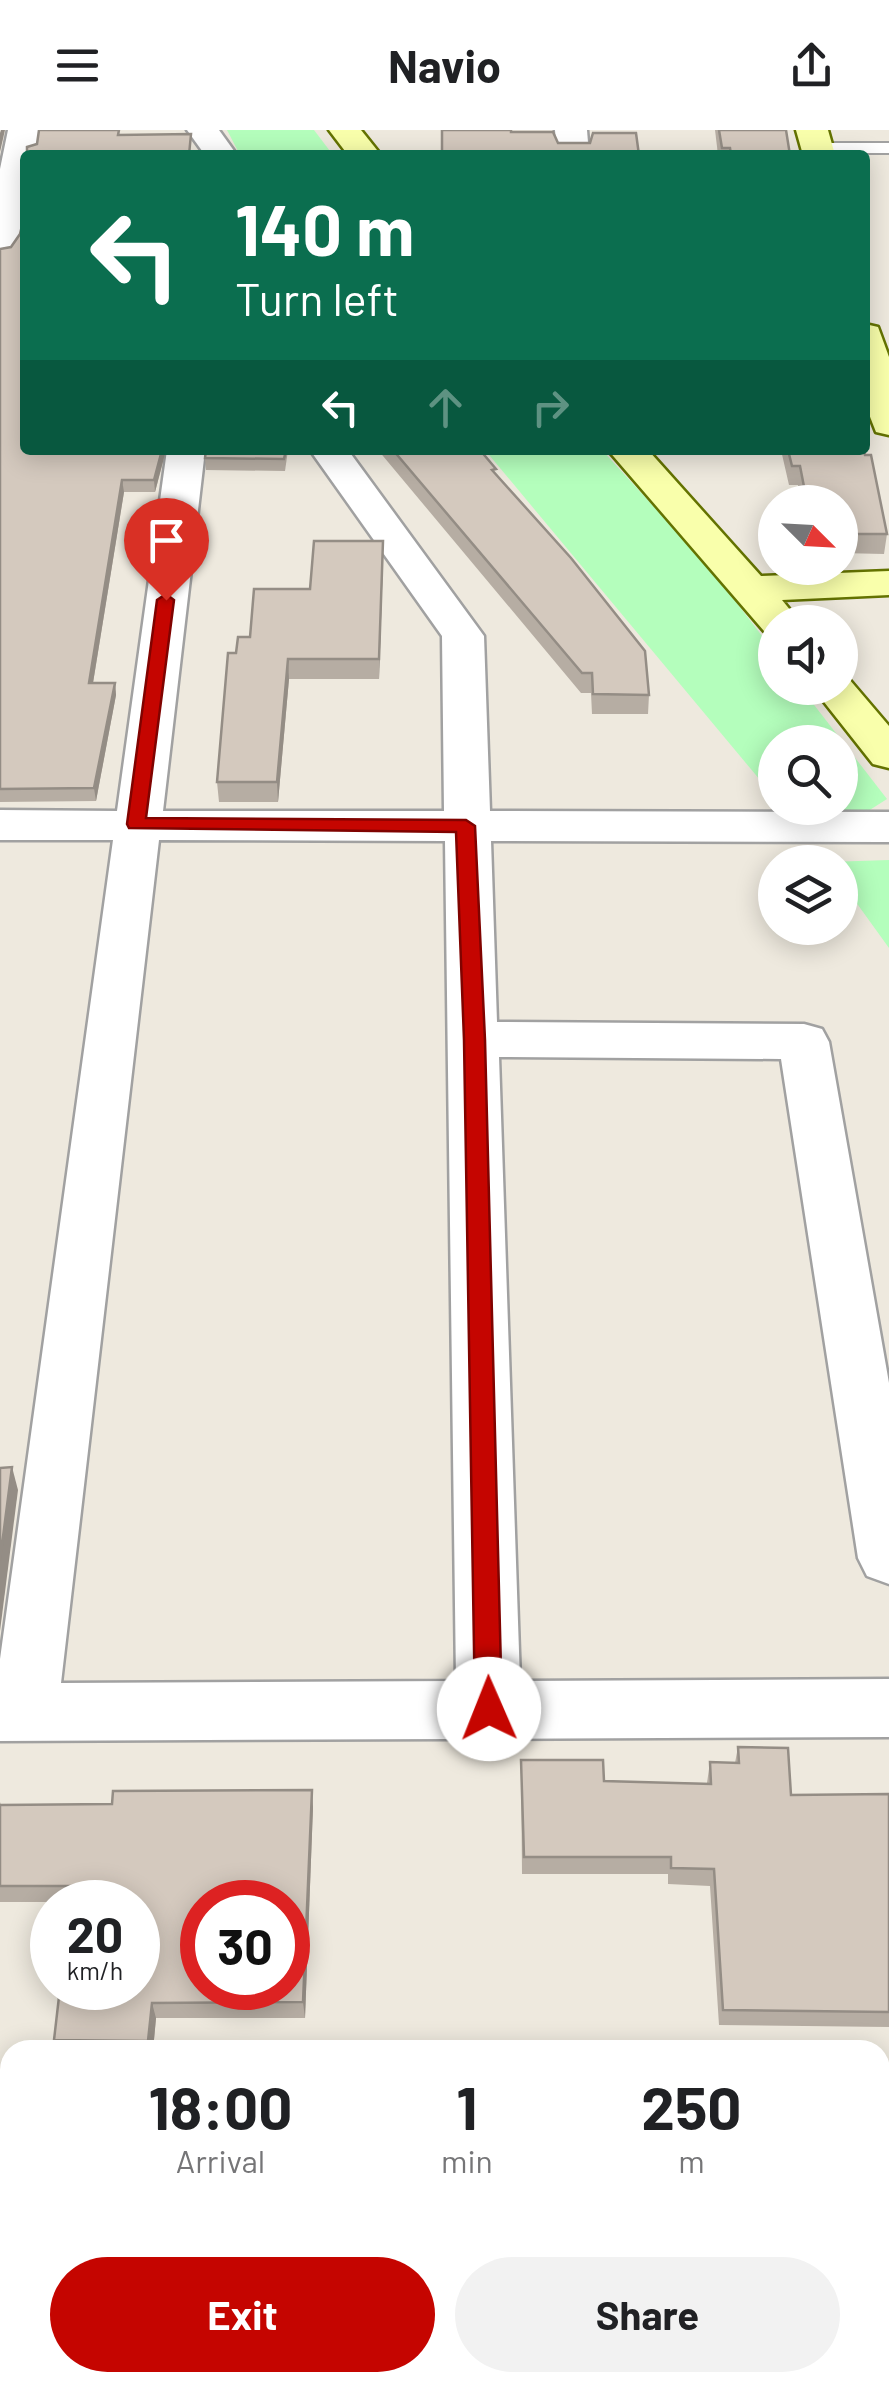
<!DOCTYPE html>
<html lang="en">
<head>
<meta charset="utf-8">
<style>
	body { margin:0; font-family:Barlow,sans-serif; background:#f2f2f2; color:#202124; height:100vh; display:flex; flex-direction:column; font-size:38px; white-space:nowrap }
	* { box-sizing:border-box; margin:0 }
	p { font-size:32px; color:#757577 }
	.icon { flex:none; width:55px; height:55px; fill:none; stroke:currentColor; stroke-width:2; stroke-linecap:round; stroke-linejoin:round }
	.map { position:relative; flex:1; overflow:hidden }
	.side { position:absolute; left:0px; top:1910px; width:890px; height:352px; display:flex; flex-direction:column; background:#fff; border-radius:30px 30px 0 0; box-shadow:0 5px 25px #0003 }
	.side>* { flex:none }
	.guide { position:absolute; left:20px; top:20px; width:850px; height:305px; border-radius:10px; box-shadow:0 5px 25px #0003; background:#0b6e4f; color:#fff; overflow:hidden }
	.needle { width:65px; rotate:114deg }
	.controls { position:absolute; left:758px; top:355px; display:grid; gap:20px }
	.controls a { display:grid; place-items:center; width:100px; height:100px; border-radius:50%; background:#fff; box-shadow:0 5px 25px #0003; font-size:50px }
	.speed { position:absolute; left:30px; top:1750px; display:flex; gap:20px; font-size:50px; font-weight:700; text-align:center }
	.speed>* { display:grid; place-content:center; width:130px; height:130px; border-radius:50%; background:#fff; box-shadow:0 5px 25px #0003; line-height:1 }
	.speed small { font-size:25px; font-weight:400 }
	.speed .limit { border:15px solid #d22; background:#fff; color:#111 }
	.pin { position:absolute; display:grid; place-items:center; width:85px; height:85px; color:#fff; margin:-102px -42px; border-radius:50% 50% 50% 0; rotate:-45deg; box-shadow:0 0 10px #0007 }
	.pin .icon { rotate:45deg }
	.me { position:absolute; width:110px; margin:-55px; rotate:359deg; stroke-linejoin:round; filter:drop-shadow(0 0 8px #0008) }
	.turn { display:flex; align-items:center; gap:35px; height:210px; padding:0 50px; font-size:45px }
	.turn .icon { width:130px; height:130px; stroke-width:2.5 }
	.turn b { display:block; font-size:70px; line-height:85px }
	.lanes { display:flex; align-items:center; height:95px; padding:0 50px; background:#0003; justify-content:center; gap:50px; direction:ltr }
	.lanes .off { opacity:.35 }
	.eta { display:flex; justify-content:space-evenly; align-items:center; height:170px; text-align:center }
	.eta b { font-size:60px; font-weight:700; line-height:70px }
	.cta { display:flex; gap:20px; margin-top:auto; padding:20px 50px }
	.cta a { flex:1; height:115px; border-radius:60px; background:#c50500; color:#fff; font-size:40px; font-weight:700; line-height:115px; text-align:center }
	.cta a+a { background:#f2f2f2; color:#202124 }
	header { display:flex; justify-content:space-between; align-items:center; height:130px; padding:0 50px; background:#fff; font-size:45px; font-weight:700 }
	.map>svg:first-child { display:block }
	.park { fill:#b4febc }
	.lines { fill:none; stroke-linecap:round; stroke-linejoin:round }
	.lane-casing { stroke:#a1a1a1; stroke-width:4 }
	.street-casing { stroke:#a1a1a1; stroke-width:5 }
	.secondary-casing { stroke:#647300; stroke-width:5 }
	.lane { fill:#fff; fill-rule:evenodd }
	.street { fill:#fff; fill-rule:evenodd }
	.secondary { fill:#f9ffab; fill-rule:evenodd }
	.wall { fill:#b6ada3 }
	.shaded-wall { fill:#948d85 }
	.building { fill:#d4c9be; stroke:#948d85; stroke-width:2.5; fill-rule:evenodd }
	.route { fill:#c50500; stroke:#800300; stroke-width:2.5 }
</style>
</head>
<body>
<header><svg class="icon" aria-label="menu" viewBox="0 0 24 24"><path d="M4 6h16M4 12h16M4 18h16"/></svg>Navio<svg class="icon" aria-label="share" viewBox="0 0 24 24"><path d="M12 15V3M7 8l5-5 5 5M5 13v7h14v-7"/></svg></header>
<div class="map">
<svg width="889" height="2262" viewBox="0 0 889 2262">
	<rect width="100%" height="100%" fill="#eee9de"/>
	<g class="park">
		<path d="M 227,0 L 314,0 L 333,25 L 240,25 Z"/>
		<path d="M 485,320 L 602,320 L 710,438 L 775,523 L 775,558 L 801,558 L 887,669 L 865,683 L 788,683 L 783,678 L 840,678 L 840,612 L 775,612 L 775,668 Z"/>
		<path d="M 889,730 L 889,818 L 840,750 L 840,732 L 827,732 Z"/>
	</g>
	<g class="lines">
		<defs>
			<path id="lane" d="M 889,13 L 889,23 L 817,23 L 809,18 L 817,13 Z"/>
			<g id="street">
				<path d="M 8,0 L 40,0 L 35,25 L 25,25 C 25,56 30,99 12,125 L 0,128 L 0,39 Z"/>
				<path d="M 187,0 L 219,0 L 237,25 L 205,25 Z"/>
				<path d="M 555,0 L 587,0 L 589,25 L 557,25 Z"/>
				<path d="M 167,320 L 205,320 L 163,681 L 444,681 L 442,506 L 310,320 L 348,320 L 484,506 L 490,681 L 889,682 L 889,712 L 491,711 L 497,892 L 804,894 L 822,899 L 829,912 L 889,1253 L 889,1454 L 867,1446 L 858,1428 L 781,929 L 499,927 L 520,1551 L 889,1549 L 889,1607 L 0,1611 L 0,1529 L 113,710 L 0,710 L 0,680 L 117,681 ZM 159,710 L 445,711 L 456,1551 L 61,1553 Z"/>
			</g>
			<g id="secondary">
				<path d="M 329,0 L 361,0 L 381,25 L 348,25 Z"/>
				<path d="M 796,0 L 828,0 L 835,25 L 803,25 Z"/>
				<path d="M 865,194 L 878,197 L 889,227 L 889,305 L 876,302 L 865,274 Z"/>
				<path d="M 608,320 L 648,320 L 761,446 L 889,441 L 889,465 L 782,470 L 800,492 L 775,492 L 775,503 L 764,501 Z"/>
				<path d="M 840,547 L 849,549 L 889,596 L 889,638 L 873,634 L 813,558 L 840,558 Z"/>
				<rect x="880" y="1998" width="9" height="74"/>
				<rect x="0" y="2009" width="10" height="74"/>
				<path d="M 889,2109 L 889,2185 L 880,2186 L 880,2110 Z"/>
				<rect x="0" y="2118" width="10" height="76"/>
			</g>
		</defs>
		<use href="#lane" class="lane-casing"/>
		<use href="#street" class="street-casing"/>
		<use href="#secondary" class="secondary-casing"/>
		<use href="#lane" class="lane"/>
		<use href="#street" class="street"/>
		<use href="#secondary" class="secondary"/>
	</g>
	<g class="wall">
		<path d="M 715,0 L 786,0 L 790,25 L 718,25 Z"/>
		<path d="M 0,119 L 25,320 L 166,320 L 155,362 L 124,362 L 93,553 L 115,553 L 116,565 L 96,671 L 0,672 Z"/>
		<path d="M 288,320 L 285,341 L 206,340 L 205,328 Z"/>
		<path d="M 378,320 L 480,320 L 496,345 L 649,565 L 648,584 L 592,584 L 591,563 L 581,563 Z"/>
		<path d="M 781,320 L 864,320 L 887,404 L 884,424 L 840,423 L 840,372 L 801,372 L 798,355 L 789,355 Z"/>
		<path d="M 383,431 L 379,549 L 289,549 L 278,672 L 219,672 L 217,652 L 236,523 L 250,507 Z"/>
		<path d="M 738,1617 L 791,1665 L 889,1664 L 889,1897 L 719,1895 L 710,1756 L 668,1754 L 668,1744 L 522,1744 L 521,1630 L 604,1651 L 707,1653 L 710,1632 L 735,1633 Z"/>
		<path d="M 0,1672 L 1,1675 L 313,1677 L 305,1888 L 156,1888 L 153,1920 L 57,1920 L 54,1910 L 138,1772 L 0,1772 Z"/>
	</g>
	<g class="shaded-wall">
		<path d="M 1,0 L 5,0 L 0,22 L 0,3 Z"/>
		<path d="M 162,320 L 166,320 L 155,362 L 154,350 Z"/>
		<path d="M 122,350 L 124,362 L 91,565 L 89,553 Z"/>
		<path d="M 383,411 L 383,431 L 379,549 L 379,529 Z"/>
		<path d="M 288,529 L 289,549 L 278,672 L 277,652 Z"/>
		<path d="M 115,553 L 116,565 L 96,671 L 94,658 Z"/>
		<path d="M 12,1337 L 18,1360 L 0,1501 L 0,1430 Z"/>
		<path d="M 312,1660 L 313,1677 L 305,1888 L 303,1872 Z"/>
		<path d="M 152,1873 L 156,1888 L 153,1920 L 151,1920 L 148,1911 Z"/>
	</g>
	<g class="building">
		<path d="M 39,0 L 119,0 L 118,5 L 191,4 L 189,25 L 27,25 L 27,17 L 37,14 Z"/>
		<path d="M 442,0 L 511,0 L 511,2 L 553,2 L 558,13 L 590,13 L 593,3 L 636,3 L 639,25 L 442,25 Z"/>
		<path d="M 719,0 L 786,0 L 790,25 L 731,25 L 730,18 L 722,18 Z"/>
		<path d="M 25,83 L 25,320 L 162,320 L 154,350 L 122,350 L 89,553 L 115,553 L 94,658 L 0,659 L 0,119 L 11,117 L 20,104 Z"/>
		<path d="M 206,320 L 286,320 L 284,329 L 205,328 Z"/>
		<path d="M 393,320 L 480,320 L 496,339 L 492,340 L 571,428 L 645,521 L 649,565 L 593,564 L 592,543 L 582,543 Z"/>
		<path d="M 788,320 L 864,320 L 865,325 L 871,325 L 887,404 L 840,404 L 840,372 L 807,372 L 800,336 L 792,336 Z"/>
		<path d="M 314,411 L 383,411 L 379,529 L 288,529 L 277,652 L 217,652 L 228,523 L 236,523 L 238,507 L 250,507 L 254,459 L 310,459 Z"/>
		<path d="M 12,1337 L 0,1430 L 0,1338 Z"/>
		<path d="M 738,1617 L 788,1618 L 791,1665 L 889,1664 L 889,1882 L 723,1880 L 714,1739 L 671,1738 L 671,1727 L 524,1727 L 521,1630 L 603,1630 L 604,1651 L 711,1654 L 710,1632 L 739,1633 Z"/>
		<path d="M 312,1660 L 303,1872 L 152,1873 L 148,1911 L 54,1910 L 60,1858 L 138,1858 L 138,1772 L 72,1772 L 74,1756 L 0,1756 L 0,1675 L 112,1674 L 113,1661 ZM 202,1772 L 288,1772 L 288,1858 L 202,1858 Z"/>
	</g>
	<path class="route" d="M 166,464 L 174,470 L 146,688 L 466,690 L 475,696 L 485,910 L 502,1579 L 498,1587 L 489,1591 L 479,1587 L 475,1579 L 464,910 L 456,702 L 129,698 L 127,694 L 157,470 Z"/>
</svg>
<div class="controls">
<a><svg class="needle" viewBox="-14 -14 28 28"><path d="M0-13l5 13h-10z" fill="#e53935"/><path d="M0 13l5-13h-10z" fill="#757577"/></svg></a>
<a><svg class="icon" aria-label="sound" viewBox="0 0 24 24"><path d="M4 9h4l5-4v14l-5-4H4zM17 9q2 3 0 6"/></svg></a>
<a><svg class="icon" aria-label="search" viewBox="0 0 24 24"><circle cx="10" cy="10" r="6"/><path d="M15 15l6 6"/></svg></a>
<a><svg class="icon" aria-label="layers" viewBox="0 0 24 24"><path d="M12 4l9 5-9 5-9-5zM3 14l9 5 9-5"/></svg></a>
</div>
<div class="speed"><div>20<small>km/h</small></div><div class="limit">30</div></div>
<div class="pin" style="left:166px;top:470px;background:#d93025"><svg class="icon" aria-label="arrive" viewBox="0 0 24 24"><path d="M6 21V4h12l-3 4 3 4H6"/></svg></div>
<svg class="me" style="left:489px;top:1579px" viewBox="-20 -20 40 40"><circle r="19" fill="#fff"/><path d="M0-13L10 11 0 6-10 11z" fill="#c50500"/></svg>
<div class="guide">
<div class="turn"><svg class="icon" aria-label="left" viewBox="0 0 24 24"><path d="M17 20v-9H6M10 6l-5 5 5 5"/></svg><div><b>140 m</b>Turn left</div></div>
<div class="lanes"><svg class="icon" aria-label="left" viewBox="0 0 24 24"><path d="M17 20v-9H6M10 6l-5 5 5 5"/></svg><svg class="icon off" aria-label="ahead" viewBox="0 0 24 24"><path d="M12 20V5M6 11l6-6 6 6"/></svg><svg class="icon off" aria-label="right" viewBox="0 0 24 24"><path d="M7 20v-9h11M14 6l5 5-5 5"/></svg></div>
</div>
<section class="side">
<div class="eta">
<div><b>18:00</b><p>Arrival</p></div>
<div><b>1</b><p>min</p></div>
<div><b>250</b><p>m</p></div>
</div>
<div class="cta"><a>Exit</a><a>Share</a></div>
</section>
</div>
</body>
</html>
